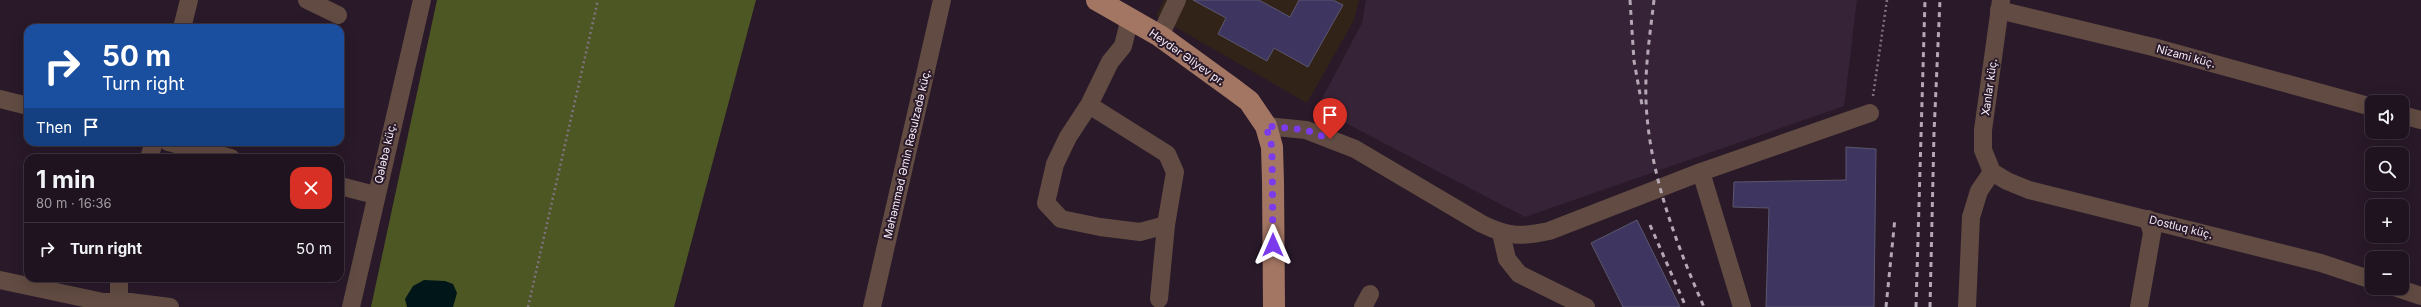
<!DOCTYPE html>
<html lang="en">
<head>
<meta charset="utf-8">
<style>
	body { margin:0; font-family:Inter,sans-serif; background:#271c28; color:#f1f3f6; height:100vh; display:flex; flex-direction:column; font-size:15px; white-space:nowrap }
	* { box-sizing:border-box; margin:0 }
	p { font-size:13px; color:#a19ea4 }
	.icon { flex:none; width:22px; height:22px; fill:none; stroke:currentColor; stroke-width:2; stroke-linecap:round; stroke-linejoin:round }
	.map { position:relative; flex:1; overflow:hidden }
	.drawer { position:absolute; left:24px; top:154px; width:320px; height:128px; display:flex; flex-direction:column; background:#1f131f; border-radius:12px; box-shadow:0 4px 16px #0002,0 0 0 1px #3c323d }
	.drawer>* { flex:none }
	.banner { position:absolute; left:24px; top:24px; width:320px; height:122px; border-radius:12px; box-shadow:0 4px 16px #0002,0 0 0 1px #3c323d; background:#1a4fa0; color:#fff; overflow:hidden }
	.tools { position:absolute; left:2365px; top:95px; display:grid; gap:8px }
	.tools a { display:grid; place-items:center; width:44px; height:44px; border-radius:8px; background:#1f131f; box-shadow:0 4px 16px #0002,0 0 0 1px #3c323d; font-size:20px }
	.pin { position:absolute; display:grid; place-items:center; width:34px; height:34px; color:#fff; margin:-41px -17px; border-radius:50% 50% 50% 0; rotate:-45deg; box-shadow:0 0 4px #0007 }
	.pin .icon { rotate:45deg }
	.me { position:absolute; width:44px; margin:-22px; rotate:0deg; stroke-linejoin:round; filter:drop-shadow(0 0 3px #0008) }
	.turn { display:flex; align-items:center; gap:14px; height:84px; padding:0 12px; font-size:18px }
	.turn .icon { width:52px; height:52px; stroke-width:2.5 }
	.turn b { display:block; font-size:28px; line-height:34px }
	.then { display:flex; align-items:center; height:38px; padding:0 12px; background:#0003; gap:8px; font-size:15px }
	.round { display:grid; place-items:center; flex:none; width:42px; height:42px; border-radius:12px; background:#271c28 }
	.headline { display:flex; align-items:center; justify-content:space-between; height:68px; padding:0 12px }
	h1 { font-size:24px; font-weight:700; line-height:30px }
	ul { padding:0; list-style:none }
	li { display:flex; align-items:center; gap:12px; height:52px; padding:0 12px; border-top:1px solid #3c323d }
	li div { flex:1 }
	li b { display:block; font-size:15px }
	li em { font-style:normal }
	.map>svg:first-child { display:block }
	.built { fill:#372337 }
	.medical { fill:#322319 }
	.forest { fill:#4d5723 }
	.water { fill:#001618 }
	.building { fill:#3f3561; stroke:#5b576e }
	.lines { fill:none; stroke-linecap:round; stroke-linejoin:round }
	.path { stroke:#807280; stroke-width:2.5; stroke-dasharray:2 3; stroke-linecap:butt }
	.minor { stroke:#614b42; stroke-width:18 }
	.major { stroke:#a37663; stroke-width:22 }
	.rail { stroke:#b5a8b5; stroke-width:3; stroke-dasharray:5 5; stroke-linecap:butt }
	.route { stroke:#7c3aed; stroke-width:7; stroke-dasharray:0 12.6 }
	.labels { text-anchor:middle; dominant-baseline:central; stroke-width:4; stroke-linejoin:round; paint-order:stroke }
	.street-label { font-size:11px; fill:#f7ecf7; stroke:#291929 }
</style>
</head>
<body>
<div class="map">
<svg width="2421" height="307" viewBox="0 0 2421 307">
	<rect width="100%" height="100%" fill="#291929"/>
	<path class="built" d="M 1366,0 L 1857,0 L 1844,106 L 1525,217 L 1317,108 L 1362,23 Z"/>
	<path class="medical" d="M 1164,0 L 1359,0 L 1354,20 L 1307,103 L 1156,16 Z"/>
	<path class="forest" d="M 437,0 L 756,0 L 674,307 L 371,307 Z"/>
	<path class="water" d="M 424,280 L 445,281 L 453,284 L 457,293 L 453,307 L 407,307 L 405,299 L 413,286 Z"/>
	<g class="building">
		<path d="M 1193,0 L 1259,0 L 1290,17 L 1299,0 L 1333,0 L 1343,5 L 1308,67 L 1274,48 L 1267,61 L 1218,34 L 1226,18 Z"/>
		<path d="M 1846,147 L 1876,149 L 1874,307 L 1766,307 L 1769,208 L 1733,207 L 1734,182 L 1846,180 Z"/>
		<path d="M 1637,220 L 1680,307 L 1623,307 L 1591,243 Z"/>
	</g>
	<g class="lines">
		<g class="path">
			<path d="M 1873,96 L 1887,0"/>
			<path d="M 528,307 L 598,0"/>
		</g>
		<g class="minor">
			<path d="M 307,0 L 338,15"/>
			<path d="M 1999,10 L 2153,47 L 2372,107"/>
			<path d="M 182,28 L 189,0"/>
			<path d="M 1160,36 L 1177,0"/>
			<path d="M 0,99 L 28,106"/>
			<path d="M 1089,105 L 1167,154 L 1175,172 L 1166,225 L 1140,232 L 1100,227 L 1061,219 L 1046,203 L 1055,164 L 1068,137 L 1089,105 L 1110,62 L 1123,46 L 1130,18"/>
			<path d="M 2402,115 L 2421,120"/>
			<path d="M 1266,126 L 1306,130 L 1355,149 L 1482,224 C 1509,237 1521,237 1549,231 L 1701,172 L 1870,113"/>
			<path d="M 168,142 L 231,158"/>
			<path d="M 149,158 L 154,142"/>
			<path d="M 1701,172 L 1742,307"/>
			<path d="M 1992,172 L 2007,181 L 2029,190 L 2321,263 L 2372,280"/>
			<path d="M 1992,172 L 1983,150 L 1983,130 L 2001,0"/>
			<path d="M 340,186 L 375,195"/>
			<path d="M 1501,233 L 1507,259 L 1519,274 L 1586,307"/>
			<path d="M 119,278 L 119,302"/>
			<path d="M 0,280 L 103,302 L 130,302 L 170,307"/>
			<path d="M 2397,288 L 2421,296"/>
			<path d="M 1159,299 L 1166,225"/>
			<path d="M 351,307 L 422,0"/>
			<path d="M 872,307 L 942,0"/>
			<path d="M 1363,307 L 1370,294"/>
			<path d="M 1967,307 L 1971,217 L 1979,191 L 1992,172"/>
			<path d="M 2139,307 L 2152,233 L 2148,219"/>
		</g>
		<path class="major" d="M 1097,0 L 1160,36 L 1233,89 L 1249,101 L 1266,126 L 1272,147 L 1273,182 L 1274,307"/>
		<g class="rail">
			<path d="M 1630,0 L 1634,61 L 1642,105"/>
			<path d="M 1654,0 C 1651,26 1647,53 1646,79 C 1643,156 1673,237 1704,307"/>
			<path d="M 1650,225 L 1686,307"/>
			<path d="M 1886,307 L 1895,218"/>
			<path d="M 1916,307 L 1925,0"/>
			<path d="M 1930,307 L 1934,133 L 1940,0"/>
		</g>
	</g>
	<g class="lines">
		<path class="route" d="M 1273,245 L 1272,147 L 1266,126 L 1306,130 L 1330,139"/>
	</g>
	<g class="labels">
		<g class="street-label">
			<text transform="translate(2186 56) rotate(15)">Nizami küç.</text>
			<text transform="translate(1187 57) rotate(35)">Heydər Əliyev pr.</text>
			<text transform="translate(1989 87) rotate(-82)">Xanlar küç.</text>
			<text transform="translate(385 153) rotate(-77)">Qələbə küç.</text>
			<text transform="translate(907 154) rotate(-77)">Məhəmməd Əmin Rəsulzadə küç.</text>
			<text transform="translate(2181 227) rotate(14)">Dostluq küç.</text>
		</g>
	</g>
</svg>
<div class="tools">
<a><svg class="icon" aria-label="sound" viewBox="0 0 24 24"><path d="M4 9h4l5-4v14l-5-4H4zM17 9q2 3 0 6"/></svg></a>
<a><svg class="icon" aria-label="search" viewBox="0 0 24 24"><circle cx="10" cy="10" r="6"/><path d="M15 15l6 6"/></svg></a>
<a>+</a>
<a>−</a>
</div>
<div class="pin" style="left:1330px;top:139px;background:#d93025"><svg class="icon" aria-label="arrive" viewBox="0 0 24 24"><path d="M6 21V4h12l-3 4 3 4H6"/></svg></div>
<svg class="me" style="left:1273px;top:245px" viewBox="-20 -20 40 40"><path d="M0-17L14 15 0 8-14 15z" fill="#7c3aed" stroke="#fff" stroke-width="4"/></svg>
<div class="banner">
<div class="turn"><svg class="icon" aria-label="right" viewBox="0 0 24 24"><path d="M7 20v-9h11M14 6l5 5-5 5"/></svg><div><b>50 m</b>Turn right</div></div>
<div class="then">Then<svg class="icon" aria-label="arrive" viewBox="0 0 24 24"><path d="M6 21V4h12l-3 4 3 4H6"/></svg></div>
</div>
<section class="drawer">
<div class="headline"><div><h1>1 min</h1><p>80 m · 16:36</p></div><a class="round" style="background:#d93025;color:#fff"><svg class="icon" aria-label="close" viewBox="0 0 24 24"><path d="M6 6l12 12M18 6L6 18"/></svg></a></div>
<ul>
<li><svg class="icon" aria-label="right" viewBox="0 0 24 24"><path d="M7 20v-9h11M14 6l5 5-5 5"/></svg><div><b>Turn right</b></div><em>50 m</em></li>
</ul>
</section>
</div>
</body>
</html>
